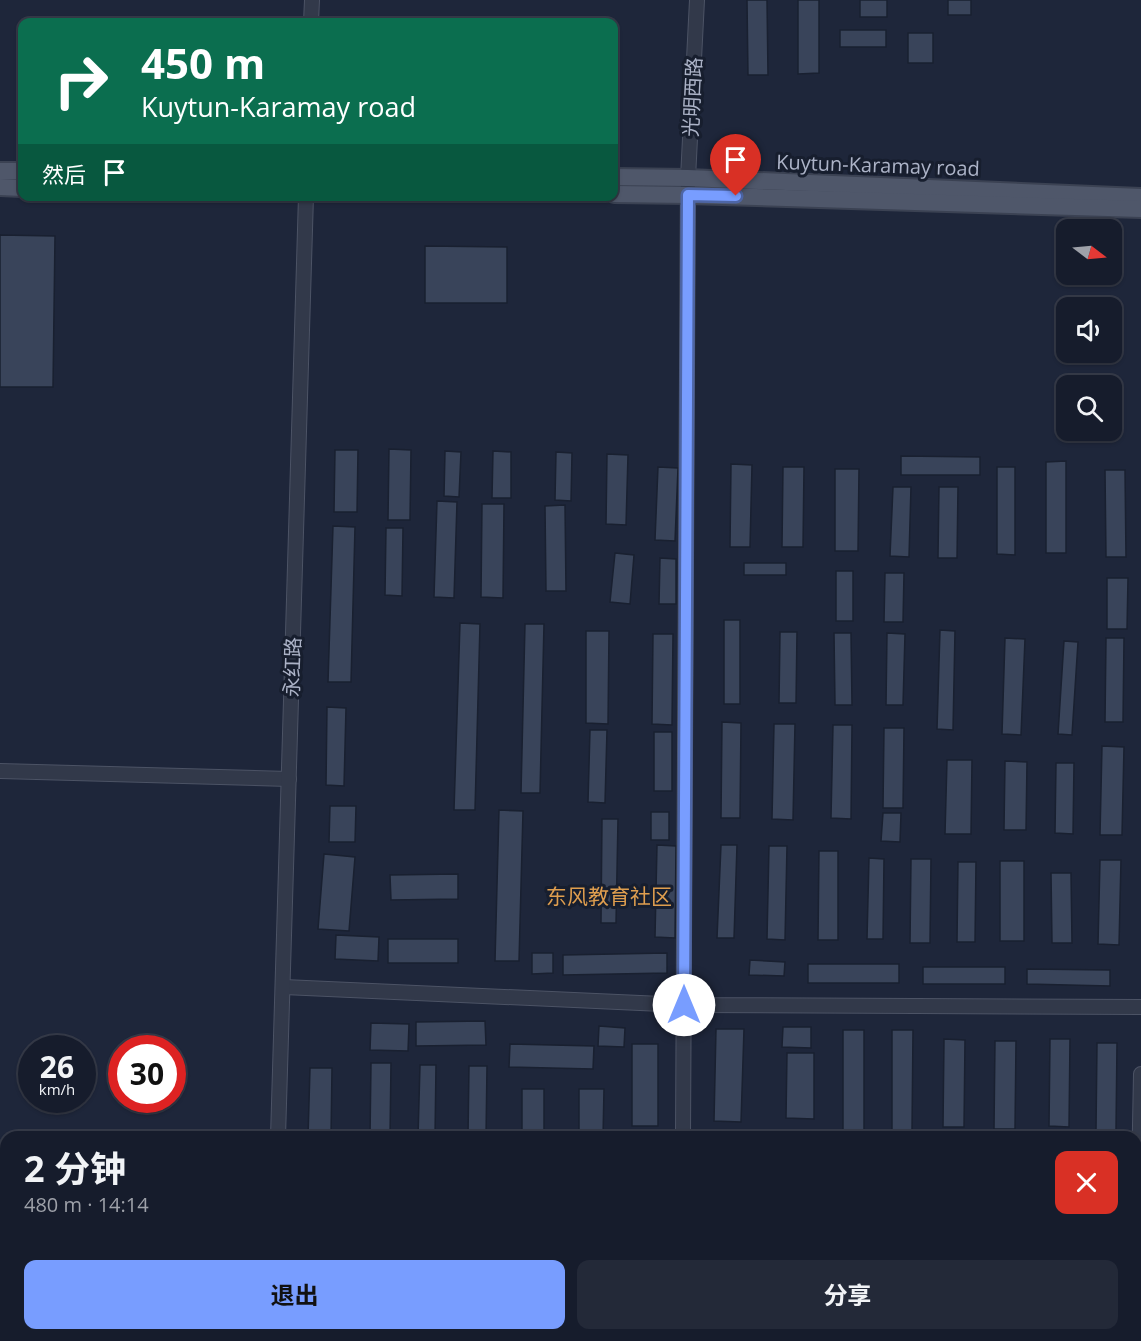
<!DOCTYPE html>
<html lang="zh">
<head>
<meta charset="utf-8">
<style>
	body { margin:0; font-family:"Open Sans","Noto Sans SC",sans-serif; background:#232938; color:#f1f3f6; height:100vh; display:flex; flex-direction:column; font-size:22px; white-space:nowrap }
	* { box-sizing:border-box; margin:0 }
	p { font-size:20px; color:#9ea1a9 }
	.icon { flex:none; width:33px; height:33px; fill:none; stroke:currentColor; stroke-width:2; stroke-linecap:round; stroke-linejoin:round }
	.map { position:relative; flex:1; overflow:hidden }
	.panel { position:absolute; left:0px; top:1131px; width:1142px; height:210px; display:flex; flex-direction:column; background:#161c2c; border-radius:18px 18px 0 0; box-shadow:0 2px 4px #0004,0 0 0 2px #353a48 }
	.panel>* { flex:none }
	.hud { position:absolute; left:18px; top:18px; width:600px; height:183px; border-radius:12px; box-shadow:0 2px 4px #0004,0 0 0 2px #353a48; background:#0b6e4f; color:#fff; overflow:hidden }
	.needle { width:39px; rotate:106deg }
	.fabs { position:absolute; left:1056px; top:219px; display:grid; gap:12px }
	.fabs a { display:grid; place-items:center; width:66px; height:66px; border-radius:12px; background:#161c2c; box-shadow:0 2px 4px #0004,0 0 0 2px #353a48; font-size:30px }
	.speed { position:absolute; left:18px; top:1035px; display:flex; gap:12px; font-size:30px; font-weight:700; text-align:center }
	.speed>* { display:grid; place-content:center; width:78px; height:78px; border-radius:50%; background:#161c2c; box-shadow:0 2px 4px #0004,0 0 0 2px #353a48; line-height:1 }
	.speed small { font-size:15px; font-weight:400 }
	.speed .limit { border:9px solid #d22; background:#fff; color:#111 }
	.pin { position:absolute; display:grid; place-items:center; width:51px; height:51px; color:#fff; margin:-62px -26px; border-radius:50% 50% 50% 0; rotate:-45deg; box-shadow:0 0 6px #0007 }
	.pin .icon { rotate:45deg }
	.me { position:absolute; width:66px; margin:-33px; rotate:0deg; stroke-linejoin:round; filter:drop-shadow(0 0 4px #0008) }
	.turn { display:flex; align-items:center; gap:21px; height:126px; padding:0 24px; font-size:27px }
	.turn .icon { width:78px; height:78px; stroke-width:2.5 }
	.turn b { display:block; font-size:42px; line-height:51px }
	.then { display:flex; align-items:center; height:57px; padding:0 24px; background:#0003; gap:12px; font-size:22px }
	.round { display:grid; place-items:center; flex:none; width:63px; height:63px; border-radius:12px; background:#232938 }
	.summary { display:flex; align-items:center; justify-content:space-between; height:102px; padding:0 24px }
	h1 { font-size:36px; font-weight:700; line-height:45px }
	.primary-button { display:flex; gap:12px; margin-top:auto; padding:12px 24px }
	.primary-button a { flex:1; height:69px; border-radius:12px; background:#789dff; color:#111; font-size:24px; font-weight:700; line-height:69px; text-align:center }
	.primary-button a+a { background:#232938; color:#f1f3f6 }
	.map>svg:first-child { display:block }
	.building { fill:#39445a; stroke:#192030; stroke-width:1.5 }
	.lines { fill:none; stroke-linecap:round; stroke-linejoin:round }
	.minor-casing { stroke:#4c5365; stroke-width:16 }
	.major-casing { stroke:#3b4253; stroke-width:20 }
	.minor { stroke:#32394a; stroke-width:14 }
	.major { stroke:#4f576a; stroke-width:16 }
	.route-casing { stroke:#4e66a6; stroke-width:15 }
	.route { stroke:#789dff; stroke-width:10 }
	.labels { text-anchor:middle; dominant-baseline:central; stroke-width:6; stroke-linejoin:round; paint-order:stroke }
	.street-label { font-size:20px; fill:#acb3c7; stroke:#171e2e }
	.neighbourhood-label { font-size:21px; fill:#df9e4f; stroke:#171e2e }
</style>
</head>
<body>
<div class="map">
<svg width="1141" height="1341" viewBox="0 0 1141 1341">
	<rect width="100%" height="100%" fill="#1e263a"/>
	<g class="building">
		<path d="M 747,0 L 767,0 L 768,75 L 748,75 Z"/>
		<path d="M 798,0 L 819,0 L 819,73 L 798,74 Z"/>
		<rect x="860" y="0" width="27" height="17"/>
		<rect x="948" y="0" width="23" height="15"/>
		<rect x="840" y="30" width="46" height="17"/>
		<rect x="908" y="33" width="25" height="30"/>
		<path d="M 0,235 L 55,236 L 53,387 L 0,387 Z"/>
		<path d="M 425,246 L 507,247 L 507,303 L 425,303 Z"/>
		<path d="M 389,449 L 411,450 L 410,520 L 388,520 Z"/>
		<path d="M 335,450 L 358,450 L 357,512 L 334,512 Z"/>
		<path d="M 445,451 L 461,452 L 459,497 L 444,496 Z"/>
		<path d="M 493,451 L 511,452 L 511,498 L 492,498 Z"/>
		<path d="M 556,452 L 572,453 L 571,501 L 555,500 Z"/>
		<path d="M 607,454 L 628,455 L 626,525 L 606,524 Z"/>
		<path d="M 901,456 L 980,457 L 980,475 L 901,475 Z"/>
		<path d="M 1066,461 L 1066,553 L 1046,553 L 1046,462 Z"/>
		<path d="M 731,464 L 752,465 L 750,547 L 730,547 Z"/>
		<path d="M 658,467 L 678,468 L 675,541 L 655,540 Z"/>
		<path d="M 783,467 L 804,467 L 803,547 L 782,547 Z"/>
		<path d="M 997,467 L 1015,467 L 1015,555 L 997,554 Z"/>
		<path d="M 835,469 L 859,469 L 858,551 L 835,551 Z"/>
		<path d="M 1105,470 L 1125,470 L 1126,557 L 1106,557 Z"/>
		<path d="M 893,487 L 911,487 L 909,557 L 890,556 Z"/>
		<path d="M 939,487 L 958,487 L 957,558 L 938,558 Z"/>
		<path d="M 437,501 L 457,502 L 454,598 L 434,597 Z"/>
		<path d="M 482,504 L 504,504 L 503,598 L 481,597 Z"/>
		<path d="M 565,505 L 566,591 L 546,591 L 545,506 Z"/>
		<path d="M 333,526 L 355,527 L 351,682 L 328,682 Z"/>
		<path d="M 386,528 L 403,528 L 402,596 L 385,595 Z"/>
		<path d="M 615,553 L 634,555 L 630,604 L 610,602 Z"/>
		<path d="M 660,558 L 676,559 L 676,604 L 659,604 Z"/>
		<rect x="744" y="563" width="42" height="12"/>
		<rect x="836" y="571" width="17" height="50"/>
		<path d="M 885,573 L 904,573 L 903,622 L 884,622 Z"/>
		<path d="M 1107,578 L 1128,578 L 1127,629 L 1107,629 Z"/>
		<rect x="724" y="620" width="16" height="84"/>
		<path d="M 460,623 L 480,624 L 475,810 L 454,810 Z"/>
		<path d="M 525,624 L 544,624 L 540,793 L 521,793 Z"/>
		<path d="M 940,630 L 955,631 L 953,730 L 937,729 Z"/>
		<path d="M 586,631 L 609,631 L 608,724 L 586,723 Z"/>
		<path d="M 780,632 L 797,632 L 796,703 L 779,703 Z"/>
		<path d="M 834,633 L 851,633 L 852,705 L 835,705 Z"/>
		<path d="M 887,633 L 905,634 L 903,705 L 886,705 Z"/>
		<path d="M 653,634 L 673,634 L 672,725 L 652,724 Z"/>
		<path d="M 1005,638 L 1025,639 L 1021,735 L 1002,734 Z"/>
		<path d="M 1106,638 L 1124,638 L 1123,722 L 1105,722 Z"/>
		<path d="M 1064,641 L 1078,642 L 1072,735 L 1058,734 Z"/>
		<path d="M 327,707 L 346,708 L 344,786 L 326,785 Z"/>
		<path d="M 722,722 L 741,723 L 740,818 L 721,818 Z"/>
		<path d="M 774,724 L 795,724 L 793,820 L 772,819 Z"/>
		<path d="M 833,725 L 852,725 L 851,819 L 831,818 Z"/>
		<path d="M 884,728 L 904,728 L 903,808 L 883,808 Z"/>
		<path d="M 590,730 L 607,730 L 605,803 L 588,802 Z"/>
		<rect x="654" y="732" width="18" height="59"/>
		<path d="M 1102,746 L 1124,747 L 1122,835 L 1100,835 Z"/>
		<path d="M 947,760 L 972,760 L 971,834 L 945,834 Z"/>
		<path d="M 1005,761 L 1027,762 L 1026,830 L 1004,830 Z"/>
		<path d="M 1056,763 L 1074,763 L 1073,834 L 1055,833 Z"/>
		<path d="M 330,806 L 356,806 L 355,842 L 329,842 Z"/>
		<path d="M 499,810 L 523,811 L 519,961 L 495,961 Z"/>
		<rect x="651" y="812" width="18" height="28"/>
		<path d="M 883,813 L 901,813 L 900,842 L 881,841 Z"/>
		<path d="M 602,819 L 618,819 L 616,923 L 601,923 Z"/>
		<path d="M 657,845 L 676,846 L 675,938 L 655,937 Z"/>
		<path d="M 721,845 L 737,845 L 734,938 L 717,938 Z"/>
		<path d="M 769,846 L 787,846 L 785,940 L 767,939 Z"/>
		<path d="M 819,851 L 838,851 L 838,940 L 818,940 Z"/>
		<path d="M 324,854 L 355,857 L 349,931 L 318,929 Z"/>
		<path d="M 869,858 L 884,859 L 883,939 L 867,939 Z"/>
		<path d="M 911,859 L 931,859 L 930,943 L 910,943 Z"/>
		<path d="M 1100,860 L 1121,860 L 1119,945 L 1098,944 Z"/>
		<rect x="1000" y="861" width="24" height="80"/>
		<path d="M 958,862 L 976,862 L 975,942 L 957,942 Z"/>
		<path d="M 1051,873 L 1071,873 L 1072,943 L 1052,943 Z"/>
		<path d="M 458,874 L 458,899 L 391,900 L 390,875 Z"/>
		<path d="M 336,935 L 379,937 L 378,961 L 335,959 Z"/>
		<rect x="388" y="939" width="70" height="24"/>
		<path d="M 532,953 L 553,953 L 553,973 L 532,974 Z"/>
		<path d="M 667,953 L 667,973 L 563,975 L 563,955 Z"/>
		<path d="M 750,960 L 785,962 L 784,976 L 749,975 Z"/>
		<rect x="808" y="964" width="91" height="19"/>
		<rect x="923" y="967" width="82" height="17"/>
		<path d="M 1027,969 L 1110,970 L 1110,986 L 1027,984 Z"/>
		<path d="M 485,1021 L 486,1045 L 416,1046 L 416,1022 Z"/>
		<path d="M 371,1023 L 409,1024 L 408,1051 L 370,1050 Z"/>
		<path d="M 599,1026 L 625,1028 L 624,1047 L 598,1046 Z"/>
		<path d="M 783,1027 L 811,1027 L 811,1048 L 782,1047 Z"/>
		<path d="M 716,1029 L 744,1029 L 741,1122 L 714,1121 Z"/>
		<rect x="843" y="1030" width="21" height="102"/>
		<path d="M 892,1030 L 913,1030 L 912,1131 L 892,1131 Z"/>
		<path d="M 944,1039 L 965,1040 L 964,1127 L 943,1127 Z"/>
		<path d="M 1050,1039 L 1070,1039 L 1069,1127 L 1049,1126 Z"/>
		<path d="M 995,1041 L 1016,1041 L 1015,1129 L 994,1129 Z"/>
		<path d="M 1097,1043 L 1117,1043 L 1116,1130 L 1096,1130 Z"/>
		<path d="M 510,1044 L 594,1046 L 593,1069 L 509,1067 Z"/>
		<rect x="632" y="1044" width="26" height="82"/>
		<path d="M 787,1053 L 814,1053 L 814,1119 L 786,1118 Z"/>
		<path d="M 371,1063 L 391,1063 L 390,1137 L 370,1137 Z"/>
		<path d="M 420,1065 L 436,1065 L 435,1137 L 418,1137 Z"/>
		<path d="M 469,1066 L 487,1066 L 486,1137 L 468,1137 Z"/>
		<path d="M 310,1068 L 332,1068 L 331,1137 L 308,1137 Z"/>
		<rect x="522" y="1089" width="22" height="48"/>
		<path d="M 579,1089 L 604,1089 L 603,1137 L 579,1137 Z"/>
		<path d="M 724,1132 L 755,1133 L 755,1137 L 724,1137 Z"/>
		<path d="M 13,1335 L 31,1335 L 31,1341 L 12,1341 Z"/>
		<rect x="63" y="1335" width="17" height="6"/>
		<rect x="225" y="1335" width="20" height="6"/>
		<rect x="414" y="1335" width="22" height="6"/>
		<rect x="631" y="1335" width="20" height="6"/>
		<rect x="719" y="1335" width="28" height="6"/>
		<path d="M 772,1335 L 898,1335 L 897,1341 L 771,1341 Z"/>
		<rect x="925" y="1335" width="22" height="6"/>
		<rect x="1091" y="1335" width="21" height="6"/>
		<rect x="981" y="1336" width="21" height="5"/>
		<rect x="1038" y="1337" width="21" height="4"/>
		<path d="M 481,1338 L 562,1339 L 562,1341 L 481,1341 Z"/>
	</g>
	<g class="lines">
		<defs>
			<g id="minor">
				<path d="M 311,22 L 312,0"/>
				<path d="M 0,771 L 289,779"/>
				<path d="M 284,987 L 684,1005 L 1141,1007"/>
				<path d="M 278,1137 L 306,196"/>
				<path d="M 683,1137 L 688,178 L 697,0"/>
				<path d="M 1136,1331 L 1141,1074"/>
				<path d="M 271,1341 L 271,1335"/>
				<path d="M 682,1341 L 682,1335"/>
			</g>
			<g id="major">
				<path d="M 0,171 L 22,171"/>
				<path d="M 614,177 L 688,178 L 1141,197"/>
				<path d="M 0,187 L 22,188"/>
				<path d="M 614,194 L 688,195 L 1141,209"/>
			</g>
		</defs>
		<use href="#minor" class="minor-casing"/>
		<use href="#major" class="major-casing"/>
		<use href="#minor" class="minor"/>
		<use href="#major" class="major"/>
	</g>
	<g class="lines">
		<defs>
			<path id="route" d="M 684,1005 L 688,195 L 736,196"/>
		</defs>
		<use href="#route" class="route-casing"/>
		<use href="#route" class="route"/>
	</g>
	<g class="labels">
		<g class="street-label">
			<text transform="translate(692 97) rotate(-87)">光明西路</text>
			<text transform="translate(878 165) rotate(2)">Kuytun-Karamay road</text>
			<text transform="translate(292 667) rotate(-88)">永红路</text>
		</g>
		<g class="neighbourhood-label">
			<text x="609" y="896">东风教育社区</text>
		</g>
	</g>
</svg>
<div class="fabs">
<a><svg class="needle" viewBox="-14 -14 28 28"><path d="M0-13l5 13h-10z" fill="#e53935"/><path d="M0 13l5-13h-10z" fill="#9ea1a9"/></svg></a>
<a><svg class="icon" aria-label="sound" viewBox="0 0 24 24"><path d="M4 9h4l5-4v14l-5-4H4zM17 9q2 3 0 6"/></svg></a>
<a><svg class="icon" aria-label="search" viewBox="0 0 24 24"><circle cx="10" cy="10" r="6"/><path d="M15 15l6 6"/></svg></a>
</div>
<div class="speed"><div>26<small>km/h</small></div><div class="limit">30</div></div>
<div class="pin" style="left:736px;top:196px;background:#d93025"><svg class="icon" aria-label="arrive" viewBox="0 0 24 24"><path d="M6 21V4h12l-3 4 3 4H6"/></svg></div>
<svg class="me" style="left:684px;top:1005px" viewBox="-20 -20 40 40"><circle r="19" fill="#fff"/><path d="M0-13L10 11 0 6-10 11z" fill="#789dff"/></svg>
<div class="hud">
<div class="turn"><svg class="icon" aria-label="right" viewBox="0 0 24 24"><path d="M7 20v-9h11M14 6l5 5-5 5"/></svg><div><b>450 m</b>Kuytun-Karamay road</div></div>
<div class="then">然后<svg class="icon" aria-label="arrive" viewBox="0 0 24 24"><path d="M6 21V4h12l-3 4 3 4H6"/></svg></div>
</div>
<section class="panel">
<div class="summary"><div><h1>2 分钟</h1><p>480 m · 14:14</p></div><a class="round" style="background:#d93025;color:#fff"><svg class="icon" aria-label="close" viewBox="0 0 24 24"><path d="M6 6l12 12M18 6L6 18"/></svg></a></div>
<div class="primary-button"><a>退出</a><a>分享</a></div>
</section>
</div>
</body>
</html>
